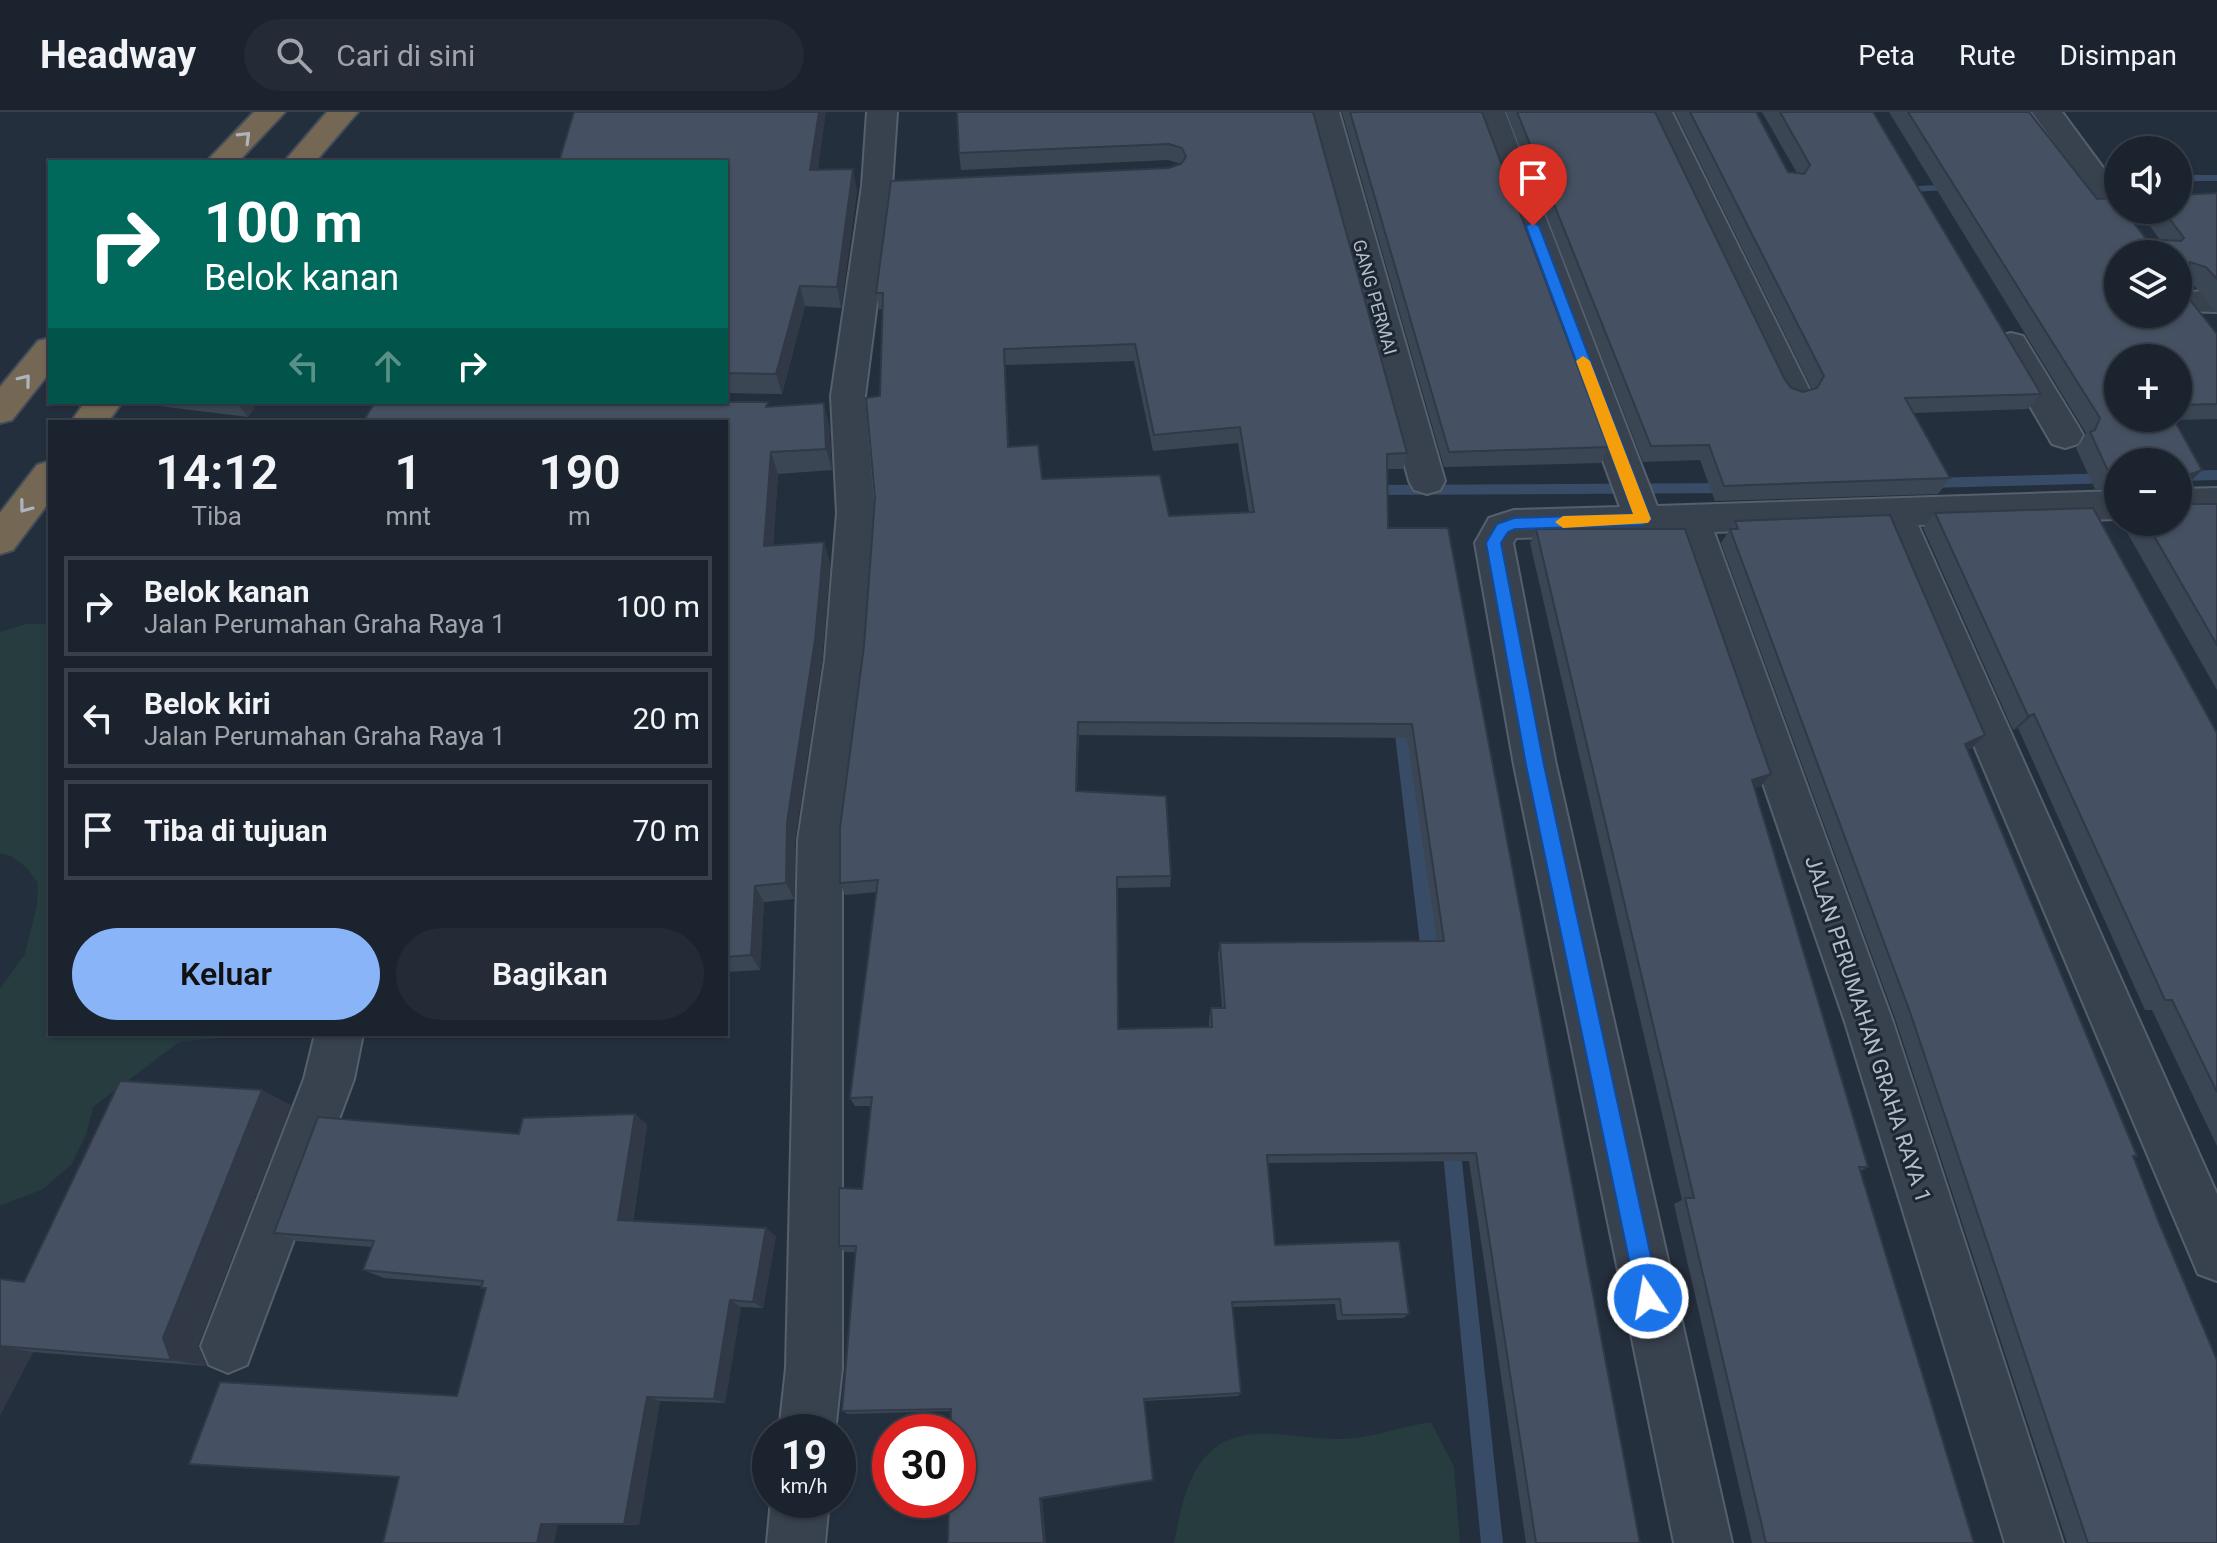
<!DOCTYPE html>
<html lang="id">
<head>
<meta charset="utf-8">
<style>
	body { margin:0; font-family:Roboto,sans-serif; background:#242b36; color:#f1f3f6; height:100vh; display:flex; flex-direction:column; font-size:30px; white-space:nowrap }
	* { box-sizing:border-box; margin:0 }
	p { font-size:26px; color:#a0a4aa }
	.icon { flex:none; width:44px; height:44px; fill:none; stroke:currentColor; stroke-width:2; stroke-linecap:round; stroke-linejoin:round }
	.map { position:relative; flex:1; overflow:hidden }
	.panel { position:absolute; left:48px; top:308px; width:680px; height:616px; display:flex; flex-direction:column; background:#1b232e; border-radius:0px; box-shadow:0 2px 6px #0004,0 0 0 2px #39404a }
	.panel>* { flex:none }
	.banner { position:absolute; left:48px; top:48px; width:680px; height:244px; border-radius:0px; box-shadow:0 2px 6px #0004,0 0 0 2px #39404a; background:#00695c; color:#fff; overflow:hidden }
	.tools { position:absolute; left:2104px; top:24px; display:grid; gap:16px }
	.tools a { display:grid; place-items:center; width:88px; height:88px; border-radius:50%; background:#1b232e; box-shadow:0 2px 6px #0004,0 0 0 2px #39404a; font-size:40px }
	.speed { position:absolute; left:752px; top:1302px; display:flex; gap:16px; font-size:40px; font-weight:700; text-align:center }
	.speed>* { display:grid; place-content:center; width:104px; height:104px; border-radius:50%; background:#1b232e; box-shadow:0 2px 6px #0004,0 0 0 2px #39404a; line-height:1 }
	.speed small { font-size:20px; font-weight:400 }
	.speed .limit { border:12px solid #d22; background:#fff; color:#111 }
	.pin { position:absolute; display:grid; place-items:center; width:68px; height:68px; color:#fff; margin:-82px -34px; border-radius:50% 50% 50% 0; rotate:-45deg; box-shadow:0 0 8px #0007 }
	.pin .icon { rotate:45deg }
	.me { position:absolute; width:88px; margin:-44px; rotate:348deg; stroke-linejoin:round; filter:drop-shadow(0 0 6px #0008) }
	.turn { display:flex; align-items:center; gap:28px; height:168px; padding:0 24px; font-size:36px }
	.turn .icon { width:104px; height:104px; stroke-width:2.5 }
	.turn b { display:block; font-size:56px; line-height:68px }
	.lanes { display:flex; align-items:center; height:76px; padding:0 24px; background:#0003; justify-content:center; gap:40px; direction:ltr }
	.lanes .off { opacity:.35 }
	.eta { display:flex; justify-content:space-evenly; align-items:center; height:136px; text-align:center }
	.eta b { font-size:48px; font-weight:600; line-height:56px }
	.cta { display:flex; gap:16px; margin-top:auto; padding:16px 24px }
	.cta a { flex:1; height:92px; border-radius:48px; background:#8ab4f8; color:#111; font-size:32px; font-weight:600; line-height:92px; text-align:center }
	.cta a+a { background:#242b36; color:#f1f3f6 }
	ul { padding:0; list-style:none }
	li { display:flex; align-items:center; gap:24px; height:100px; margin:0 16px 12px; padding:0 8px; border:4px solid #39404a; border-radius:0px }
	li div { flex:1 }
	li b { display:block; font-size:30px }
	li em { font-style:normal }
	header { display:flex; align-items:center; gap:48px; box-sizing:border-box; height:112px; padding:0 40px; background:#1b232e; border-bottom:2px solid #39404a }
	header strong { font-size:38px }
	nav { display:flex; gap:44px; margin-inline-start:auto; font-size:28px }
	.search { width:560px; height:72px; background:#242b36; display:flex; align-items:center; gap:20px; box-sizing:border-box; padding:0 28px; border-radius:44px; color:#a0a4aa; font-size:30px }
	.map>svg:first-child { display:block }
	.green { fill:#263c3f }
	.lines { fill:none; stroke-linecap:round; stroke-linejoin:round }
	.stream { fill:#394c67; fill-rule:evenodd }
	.street-casing { stroke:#565f6c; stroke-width:4 }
	.highway-casing { stroke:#434c59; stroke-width:4 }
	.street { fill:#38414e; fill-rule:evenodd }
	.highway { fill:#746855; fill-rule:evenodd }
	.wall { fill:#3b4654; fill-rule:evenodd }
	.shaded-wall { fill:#303945 }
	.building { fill:#455162; stroke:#303945; stroke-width:2; fill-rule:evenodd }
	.oneway { stroke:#aeb4bd }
	.route { fill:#1a73e8; stroke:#114b97; stroke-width:2 }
	.slow { fill:#f59e0b }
	.labels { text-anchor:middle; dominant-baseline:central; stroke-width:6; stroke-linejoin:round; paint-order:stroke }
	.far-street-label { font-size:18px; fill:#b4bcc9; stroke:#1d2633 }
	.street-label { font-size:22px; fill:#b4bcc9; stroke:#1d2633 }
</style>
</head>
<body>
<header>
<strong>Headway</strong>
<div class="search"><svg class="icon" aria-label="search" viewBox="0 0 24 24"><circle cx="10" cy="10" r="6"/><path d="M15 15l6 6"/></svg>Cari di sini</div>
<nav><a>Peta</a><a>Rute</a><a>Disimpan</a></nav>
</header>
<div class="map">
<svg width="2217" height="1431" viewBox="0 0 2217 1431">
	<rect width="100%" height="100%" fill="#242f3e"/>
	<g class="green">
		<path d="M 26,512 L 50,512 L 50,922 L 259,922 L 179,930 L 93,995 L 86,1023 L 71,1053 L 43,1077 L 0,1094 L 0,877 L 25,842 L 37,794 L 38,771 L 27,756 L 11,744 L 0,741 L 0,520 Z"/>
		<path d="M 1431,1310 L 1454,1355 L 1460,1431 L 1174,1431 C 1186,1370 1198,1318 1272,1322 C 1295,1323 1318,1327 1340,1327 C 1372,1326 1399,1315 1431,1310 Z"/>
	</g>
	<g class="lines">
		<g class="stream">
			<rect x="2178" y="63" width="39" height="6"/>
			<path d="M 1958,72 L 1964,75 L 1962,77 L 1897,81 L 1891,78 L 1897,75 Z"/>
			<path d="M 2217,358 L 2217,368 L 2178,369 L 2178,359 Z"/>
			<path d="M 2118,361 L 2118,371 L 1927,376 L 1920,371 L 1927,366 Z"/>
			<path d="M 1732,371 L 1739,376 L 1732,381 L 1368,383 L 1361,378 L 1368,373 Z"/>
			<path d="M 1401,600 L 1409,606 L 1440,849 L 1437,855 L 1431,857 L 1425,855 L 1422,849 L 1393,606 Z"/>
			<path d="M 1451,1022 L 1458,1025 L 1460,1031 L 1503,1431 L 1481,1431 L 1442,1031 L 1444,1025 Z"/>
		</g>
		<defs>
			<g id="street">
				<path d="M 867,0 L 897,0 L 892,74 L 865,284 L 875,401 L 865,548 L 842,728 L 842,1256 L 835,1320 L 779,1320 L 786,1256 L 798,728 L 825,548 L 837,401 L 831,284 L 862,74 Z"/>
				<path d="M 1309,0 L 1339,0 L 1445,369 L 1440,378 L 1427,382 L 1414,378 L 1409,369 Z"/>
				<path d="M 1475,0 L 1505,0 L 1657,394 L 2118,379 L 2118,407 L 1918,413 L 2217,1082 L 2217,1169 L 2198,1162 L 1881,414 L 1714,420 L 1893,910 L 2063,1431 L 2005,1431 L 1845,910 L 1677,421 L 1516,426 L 1513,431 L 1556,653 L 1732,1431 L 1674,1431 L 1514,653 L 1475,431 L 1489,406 L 1514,398 L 1620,395 Z"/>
				<path d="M 1642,0 L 1672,0 L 1811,281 L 1806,289 L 1794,293 L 1782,289 L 1777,281 Z"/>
				<path d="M 2032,0 L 2062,0 L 2118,76 L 2118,98 L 2133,98 L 2129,104 L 2118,106 L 2107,104 Z"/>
				<path d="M 2217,178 L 2217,200 L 2178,199 L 2178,181 Z"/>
				<path d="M 2011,221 L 2023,224 L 2078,314 L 2083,323 L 2078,332 L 2065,336 L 2052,332 L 1994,232 L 1999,224 Z"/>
				<path d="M 2217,376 L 2217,404 L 2178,405 L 2178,377 Z"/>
				<path d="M 315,922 L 363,922 L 354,967 L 247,1253 L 228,1261 L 209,1253 L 201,1234 L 304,967 Z"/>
				<path d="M 771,1388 L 829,1388 L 825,1431 L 767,1431 Z"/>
			</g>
			<g id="highway">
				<path d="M 254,0 L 285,0 L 238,50 L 206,50 Z"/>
				<path d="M 327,0 L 358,0 L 315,50 L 284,50 Z"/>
				<path d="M 50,226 L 50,260 L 12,308 L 0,311 L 0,275 L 38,229 Z"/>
				<path d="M 85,290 L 122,290 L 108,310 L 71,310 Z"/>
				<path d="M 50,349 L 50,389 L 13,438 L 0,442 L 0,401 L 37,353 Z"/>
			</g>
		</defs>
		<use href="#street" class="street-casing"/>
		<use href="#highway" class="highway-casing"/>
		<use href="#street" class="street"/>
		<use href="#highway" class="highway"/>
	</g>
	<g class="wall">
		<path d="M 1313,0 L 1407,341 L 1403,357 L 1387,357 L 1388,416 L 1640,1431 L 1526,1431 L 1469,1049 L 1268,1051 L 1275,1133 L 1409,1202 L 1403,1206 L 1337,1208 L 1335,1192 L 1232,1195 L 1241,1281 L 1238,1284 L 1144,1289 L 1153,1368 L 1152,1369 L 1042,1387 L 1046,1431 L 948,1431 L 951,1299 L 848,1302 L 842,1299 L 856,1140 L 845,1140 L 839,1134 L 862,1077 L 871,994 L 855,994 L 850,986 L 877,780 L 845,783 L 840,771 L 864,534 L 875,386 L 883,197 L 879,197 L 876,181 L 1169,56 L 1181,52 L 1168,48 L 961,58 L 959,41 ZM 1134,249 L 1153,339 L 1238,331 L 1249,400 L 1169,404 L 1042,367 L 1009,335 L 1005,253 ZM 1079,623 L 1407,626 L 1437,829 L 1220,831 L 1218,842 L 1222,896 L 1211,896 L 1209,906 L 1209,915 L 1118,917 L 1117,776 L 1170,775 L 1171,764 L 1077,679 Z"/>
		<path d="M 1342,0 L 1482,0 L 1608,335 L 1601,351 L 1444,355 Z"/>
		<path d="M 1506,0 L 1655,0 L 1784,266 L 1791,276 L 1803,280 L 1812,277 L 1675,0 L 1756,0 L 1788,60 L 1797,61 L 1762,0 L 1873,0 L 2041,282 L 2028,297 L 1914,301 L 1950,366 L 1938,382 L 1715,389 L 1700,348 L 1643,350 Z"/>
		<path d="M 1889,0 L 2029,0 L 2097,87 L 2146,127 L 2160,128 L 2141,101 L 2143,98 L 2178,98 L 2217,81 L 2217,201 L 2192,171 L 2190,170 L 2190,188 L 2217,222 L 2217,307 L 2175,308 L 2202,358 L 2191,369 L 2192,392 L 2217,392 L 2217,578 L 2121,410 L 2178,410 L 2178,350 L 2118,350 L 2118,377 L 2095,377 L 2076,336 L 2083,328 L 2086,321 ZM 2178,246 L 2178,306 L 2118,306 Z"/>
		<path d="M 726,50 L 818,58 L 857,78 L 841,196 L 805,194 L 782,282 L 726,281 Z"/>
		<path d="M 148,290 L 258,290 L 248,305 L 151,293 Z"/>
		<path d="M 769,295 L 829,313 L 832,358 L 778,362 L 773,433 L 824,430 L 830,451 L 822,548 L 795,728 L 794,787 L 764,790 L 760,858 L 726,860 L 726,310 Z"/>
		<path d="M 1935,401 L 2217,621 L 2217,1034 L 2152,898 L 2145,898 L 2018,616 L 2013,618 L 1923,416 Z"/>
		<path d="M 1735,409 L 1985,623 L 1972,636 L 1967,637 L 2137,1044 L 2133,1045 L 2160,1113 L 2217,1431 L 2067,1431 L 1896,909 L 1721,431 Z"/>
		<path d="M 1536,417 L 1771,662 L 1761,674 L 1754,676 L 1868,1055 L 1860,1059 L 1974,1431 L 1752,1431 L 1674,1092 L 1682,1088 L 1530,431 Z"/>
		<path d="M 291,993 L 198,1233 L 206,1254 L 33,1240 L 0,1303 L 0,1167 L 24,1170 Z"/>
		<path d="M 635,1002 L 647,1013 L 633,1109 L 776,1124 L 763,1196 L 741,1195 L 725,1291 L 660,1289 L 639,1413 L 558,1412 L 457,1284 L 485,1177 L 481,1176 L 482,1174 L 384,1166 L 363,1158 L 372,1135 L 296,1129 L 274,1121 L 519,1022 Z"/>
	</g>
	<g class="shaded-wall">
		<path d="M 819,0 L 826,0 L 815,79 L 810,58 Z"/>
		<path d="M 853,57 L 857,78 L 841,196 L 837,175 Z"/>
		<path d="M 800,174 L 805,194 L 782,282 L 776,262 Z"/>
		<path d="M 236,290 L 258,290 L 248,305 Z"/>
		<path d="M 824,291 L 829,313 L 832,358 L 826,337 Z"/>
		<path d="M 771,340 L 778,362 L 771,455 L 764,434 Z"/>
		<path d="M 2202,358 L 2186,374 L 2191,362 Z"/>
		<path d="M 824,430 L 830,451 L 822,548 L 795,728 L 794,787 L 786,771 L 787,710 Z"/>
		<path d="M 2034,602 L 2018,616 L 2013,618 L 2028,604 Z"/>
		<path d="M 1985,623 L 1972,636 L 1952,644 L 1965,632 Z"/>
		<path d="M 1771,662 L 1761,674 L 1742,680 L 1752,668 Z"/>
		<path d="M 755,774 L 764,790 L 760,858 L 751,843 Z"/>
		<path d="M 262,978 L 291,993 L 198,1233 L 206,1254 L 171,1248 L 163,1226 Z"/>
		<path d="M 635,1002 L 647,1013 L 631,1117 L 618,1108 Z"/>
		<path d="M 766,1116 L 776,1124 L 763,1196 L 753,1190 Z"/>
		<path d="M 730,1188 L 741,1195 L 725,1291 L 714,1287 Z"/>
		<path d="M 0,1234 L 33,1240 L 0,1303 Z"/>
		<path d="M 647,1285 L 660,1289 L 639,1413 L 624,1412 Z"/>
		<path d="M 1040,1386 L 1042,1387 L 1046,1431 L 1044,1431 Z"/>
		<path d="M 541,1412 L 558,1412 L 554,1431 L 537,1431 Z"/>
	</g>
	<g class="building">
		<path d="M 574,0 L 819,0 L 810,58 L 853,57 L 837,175 L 800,174 L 776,262 L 726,261 L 726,50 L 559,50 Z"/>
		<path d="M 957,0 L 1313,0 L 1407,341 L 1387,342 L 1388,416 L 1448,416 L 1640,1431 L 1536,1431 L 1476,1041 L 1267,1043 L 1275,1133 L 1399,1129 L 1409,1202 L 1342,1203 L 1340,1187 L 1232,1190 L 1241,1281 L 1144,1287 L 1153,1368 L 1040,1386 L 1044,1431 L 948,1431 L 949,1388 L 958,1388 L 958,1320 L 951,1320 L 951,1297 L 842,1299 L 856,1134 L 839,1134 L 839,1076 L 862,1077 L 872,985 L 850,986 L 878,768 L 840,771 L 840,716 L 864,534 L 875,386 L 866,286 L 880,284 L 883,181 L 876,181 L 891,69 L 1169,56 L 1181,52 L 1186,45 L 1182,36 L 1169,32 L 959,41 ZM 1135,232 L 1154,323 L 1240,315 L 1254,400 L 1169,404 L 1160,363 L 1042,367 L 1038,333 L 1008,335 L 1004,237 ZM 1078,610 L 1412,612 L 1444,829 L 1220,831 L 1225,896 L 1211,896 L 1212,915 L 1118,917 L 1117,765 L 1171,764 L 1166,684 L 1076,679 Z"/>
		<path d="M 1350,0 L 1482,0 L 1608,335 L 1449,340 Z"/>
		<path d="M 1517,0 L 1655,0 L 1784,266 L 1791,276 L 1803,280 L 1817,276 L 1824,264 L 1690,0 L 1756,0 L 1788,60 L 1804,62 L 1810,53 L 1780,0 L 1873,0 L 2041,282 L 1905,286 L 1950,366 L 1724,374 L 1709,333 L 1651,334 Z"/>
		<path d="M 1908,0 L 2029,0 L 2097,87 L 2115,86 L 2118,90 L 2118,98 L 2124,98 L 2146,127 L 2181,129 L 2184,126 L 2163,98 L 2178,98 L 2178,83 L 2217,81 L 2217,167 L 2206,155 L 2190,150 L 2190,188 L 2217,222 L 2217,292 L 2178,293 L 2178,246 L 2118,246 L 2118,306 L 2173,306 L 2202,358 L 2191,362 L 2192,392 L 2217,392 L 2217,533 L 2146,410 L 2178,410 L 2178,350 L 2118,350 L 2118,361 L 2109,361 L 2090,320 L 2095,318 L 2100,306 ZM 2118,142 L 2178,142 L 2178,202 L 2118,202 Z"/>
		<path d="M 375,290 L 768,290 L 766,295 L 824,291 L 826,337 L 771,340 L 764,434 L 824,430 L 815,528 L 787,710 L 786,771 L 755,774 L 751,843 L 726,845 L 726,310 L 363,310 Z"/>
		<path d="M 2093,396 L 2217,621 L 2217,980 L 2172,888 L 2165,888 L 2034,602 L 2028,604 L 1935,401 Z"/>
		<path d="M 1890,403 L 1985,623 L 1965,632 L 2137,1044 L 2133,1044 L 2160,1113 L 2217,1248 L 2217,1431 L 2088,1431 L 1910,900 L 1730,417 L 1738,417 L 1735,409 Z"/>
		<path d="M 1536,417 L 1685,417 L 1771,662 L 1752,668 L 1868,1055 L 1859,1055 L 1974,1431 L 1766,1431 L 1685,1086 L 1694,1086 Z"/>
		<path d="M 120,969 L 262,978 L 163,1226 L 171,1248 L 0,1234 L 0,1167 L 24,1170 Z"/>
		<path d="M 635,1002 L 618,1108 L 766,1116 L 753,1190 L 730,1188 L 714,1287 L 647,1285 L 624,1412 L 541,1412 L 537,1431 L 383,1431 L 399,1365 L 189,1352 L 220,1270 L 457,1284 L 486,1176 L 481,1176 L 483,1169 L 363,1158 L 374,1129 L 274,1121 L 318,1005 L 519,1022 L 523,1006 Z"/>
	</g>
	<defs><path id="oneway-chevron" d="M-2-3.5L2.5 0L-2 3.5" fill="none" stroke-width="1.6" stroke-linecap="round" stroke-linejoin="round" transform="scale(2)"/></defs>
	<g class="oneway">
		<use href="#oneway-chevron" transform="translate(245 25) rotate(-45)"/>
		<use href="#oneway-chevron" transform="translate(25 268) rotate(-51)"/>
		<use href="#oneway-chevron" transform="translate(25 395) rotate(127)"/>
	</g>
	<path class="route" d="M 1533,110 L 1539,114 L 1651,407 L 1643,413 L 1515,417 L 1508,420 L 1501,431 L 1544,653 L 1660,1186 L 1656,1194 L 1648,1197 L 1641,1194 L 1637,1186 L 1526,653 L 1486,431 L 1497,412 L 1514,406 L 1633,402 L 1526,114 Z"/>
	<path class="slow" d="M 1583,244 L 1590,249 L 1651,407 L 1648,411 L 1563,416 L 1555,410 L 1563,404 L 1633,402 L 1576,249 Z"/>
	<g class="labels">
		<g class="far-street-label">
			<text transform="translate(1375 185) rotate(74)">GANG PERMAI</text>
		</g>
		<g class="street-label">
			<text transform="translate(1868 917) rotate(72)">JALAN PERUMAHAN GRAHA RAYA 1</text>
		</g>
	</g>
</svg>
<div class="tools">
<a><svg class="icon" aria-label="sound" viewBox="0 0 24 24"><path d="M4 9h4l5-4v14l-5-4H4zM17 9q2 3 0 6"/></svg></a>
<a><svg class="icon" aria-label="layers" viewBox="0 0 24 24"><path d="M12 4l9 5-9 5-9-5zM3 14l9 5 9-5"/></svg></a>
<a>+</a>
<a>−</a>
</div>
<div class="speed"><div>19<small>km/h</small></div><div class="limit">30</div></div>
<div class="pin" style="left:1533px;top:114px;background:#d93025"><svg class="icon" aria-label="arrive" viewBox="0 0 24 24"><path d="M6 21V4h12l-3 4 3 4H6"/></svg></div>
<svg class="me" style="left:1648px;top:1186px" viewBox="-20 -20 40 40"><circle r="17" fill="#1a73e8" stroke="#fff" stroke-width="3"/><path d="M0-11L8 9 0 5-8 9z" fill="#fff"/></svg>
<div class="banner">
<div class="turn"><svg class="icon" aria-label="right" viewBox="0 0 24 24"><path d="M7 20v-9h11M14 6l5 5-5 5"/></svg><div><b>100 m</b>Belok kanan</div></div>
<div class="lanes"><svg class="icon off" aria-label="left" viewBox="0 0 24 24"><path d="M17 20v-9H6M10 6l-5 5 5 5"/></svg><svg class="icon off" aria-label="ahead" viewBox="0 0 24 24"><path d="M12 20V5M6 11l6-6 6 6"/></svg><svg class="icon" aria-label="right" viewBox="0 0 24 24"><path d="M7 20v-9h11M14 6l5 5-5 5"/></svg></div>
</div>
<section class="panel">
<div class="eta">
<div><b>14:12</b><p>Tiba</p></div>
<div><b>1</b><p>mnt</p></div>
<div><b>190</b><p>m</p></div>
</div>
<ul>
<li><svg class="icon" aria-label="right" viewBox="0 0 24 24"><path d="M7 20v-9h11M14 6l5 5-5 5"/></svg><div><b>Belok kanan</b><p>Jalan Perumahan Graha Raya 1</p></div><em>100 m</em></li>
<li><svg class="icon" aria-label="left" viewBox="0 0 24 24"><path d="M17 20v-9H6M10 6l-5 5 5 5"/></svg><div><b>Belok kiri</b><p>Jalan Perumahan Graha Raya 1</p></div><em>20 m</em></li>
<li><svg class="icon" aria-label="arrive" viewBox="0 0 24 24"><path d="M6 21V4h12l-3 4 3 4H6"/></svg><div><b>Tiba di tujuan</b></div><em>70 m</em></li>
</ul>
<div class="cta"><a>Keluar</a><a>Bagikan</a></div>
</section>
</div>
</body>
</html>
